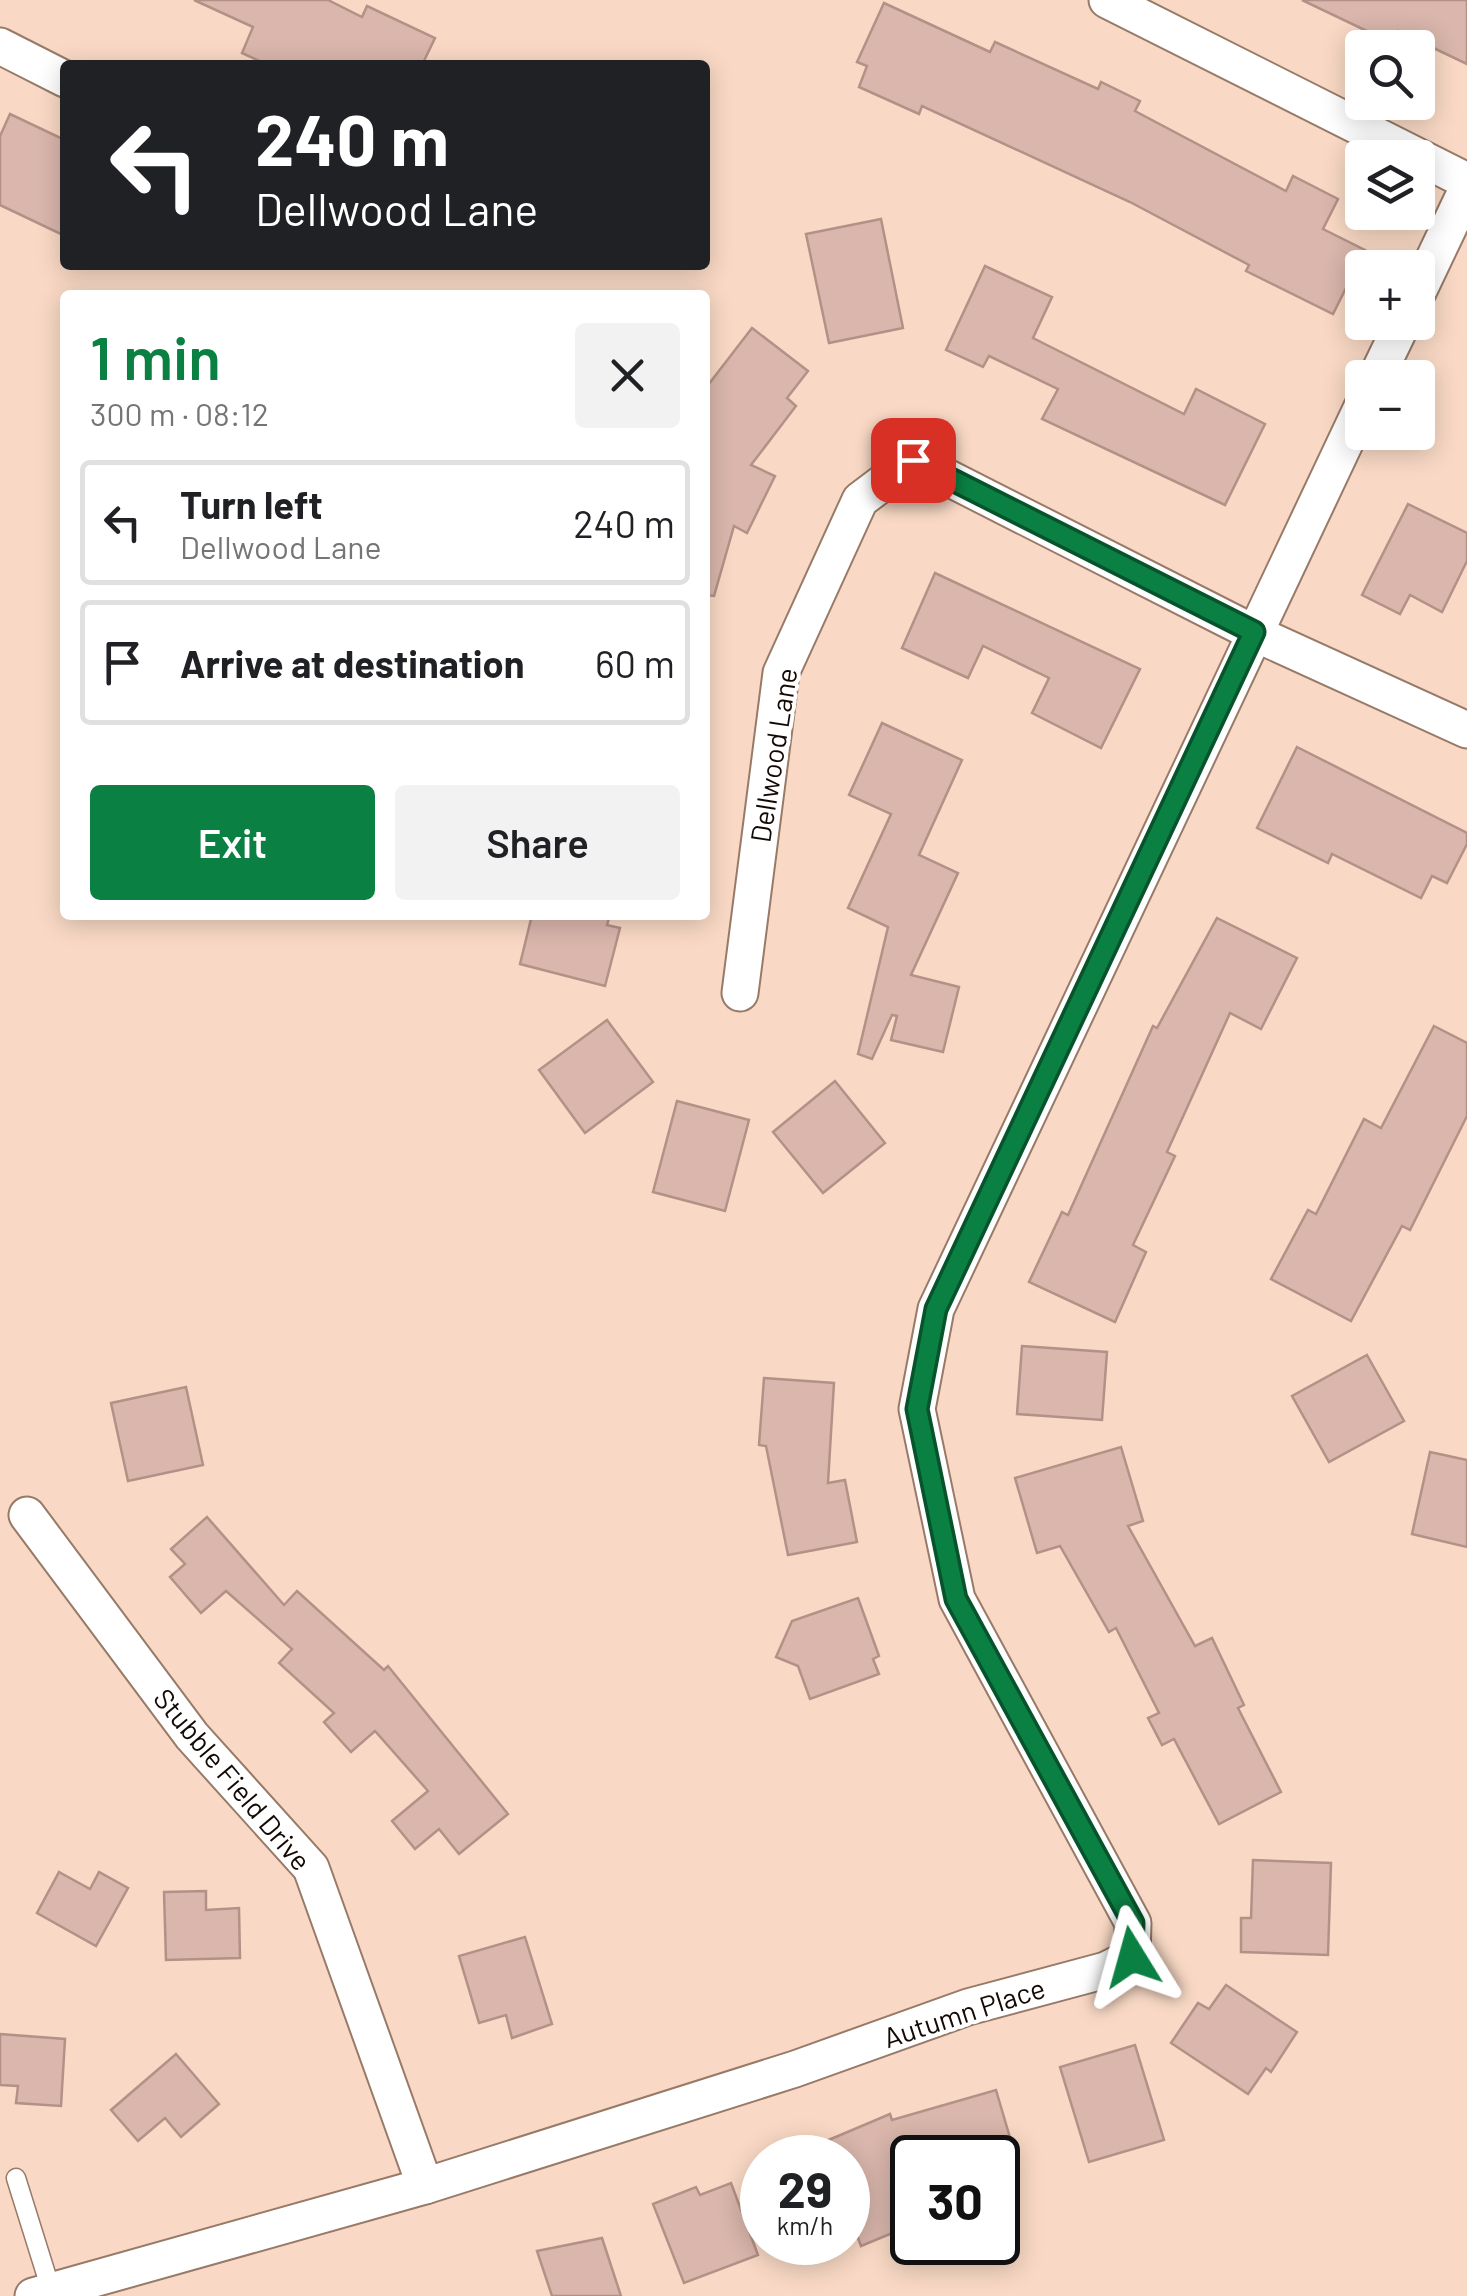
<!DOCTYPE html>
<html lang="en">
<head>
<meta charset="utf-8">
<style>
	body { margin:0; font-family:Barlow,sans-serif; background:#f2f2f2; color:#202124; height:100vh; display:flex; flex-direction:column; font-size:38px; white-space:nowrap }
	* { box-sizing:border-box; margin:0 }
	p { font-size:32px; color:#757577 }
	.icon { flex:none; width:55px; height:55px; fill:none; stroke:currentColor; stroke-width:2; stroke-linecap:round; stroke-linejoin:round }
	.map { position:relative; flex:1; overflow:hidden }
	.drawer { position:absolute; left:60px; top:290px; width:650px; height:630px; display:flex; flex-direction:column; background:#fff; border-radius:10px; box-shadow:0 5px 25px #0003 }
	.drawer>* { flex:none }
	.top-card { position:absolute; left:60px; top:60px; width:650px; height:210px; border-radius:10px; box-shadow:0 5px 25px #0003; background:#202124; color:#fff; overflow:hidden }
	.tools { position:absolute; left:1345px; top:30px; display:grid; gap:20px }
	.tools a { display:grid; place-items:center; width:90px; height:90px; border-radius:10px; background:#fff; box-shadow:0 5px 25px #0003; font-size:50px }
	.speed { position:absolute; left:740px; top:2135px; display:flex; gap:20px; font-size:50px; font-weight:700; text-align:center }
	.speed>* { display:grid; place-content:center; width:130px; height:130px; border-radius:50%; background:#fff; box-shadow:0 5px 25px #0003; line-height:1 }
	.speed small { font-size:25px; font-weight:400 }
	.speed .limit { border:5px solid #111; border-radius:15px; background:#fff; color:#111 }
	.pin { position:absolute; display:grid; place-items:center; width:85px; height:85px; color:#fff; margin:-42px; border-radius:20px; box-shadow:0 5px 15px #0006 }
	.me { position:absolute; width:110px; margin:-55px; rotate:352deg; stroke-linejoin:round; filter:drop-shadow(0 0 8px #0008) }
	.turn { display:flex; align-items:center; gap:35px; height:210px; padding:0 30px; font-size:45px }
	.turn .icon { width:130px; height:130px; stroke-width:2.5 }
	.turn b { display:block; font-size:70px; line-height:85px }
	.round { display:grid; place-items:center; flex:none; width:105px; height:105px; border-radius:10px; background:#f2f2f2 }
	.summary { display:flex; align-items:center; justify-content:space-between; height:170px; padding:0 30px }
	h1 { font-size:60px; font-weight:600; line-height:75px; color:#0b8043 }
	.action { display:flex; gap:20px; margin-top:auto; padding:20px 30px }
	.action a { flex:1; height:115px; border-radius:10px; background:#0b8043; color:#fff; font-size:40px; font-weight:600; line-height:115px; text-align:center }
	.action a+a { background:#f2f2f2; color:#202124 }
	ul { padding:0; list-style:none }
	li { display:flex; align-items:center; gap:30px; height:125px; margin:0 20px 15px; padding:0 10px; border:5px solid #e0e0e0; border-radius:10px }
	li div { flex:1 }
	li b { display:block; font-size:38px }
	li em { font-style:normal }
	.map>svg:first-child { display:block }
	.building { fill:#dab6ac; stroke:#b49187; stroke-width:2.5 }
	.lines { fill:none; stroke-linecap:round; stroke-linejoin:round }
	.service-casing { stroke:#977a68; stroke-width:21 }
	.minor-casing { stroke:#977a68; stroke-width:39 }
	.service { stroke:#fff; stroke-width:18 }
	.minor { stroke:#fff; stroke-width:35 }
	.route-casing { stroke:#07532c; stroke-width:25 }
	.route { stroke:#0b8043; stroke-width:18 }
	.labels { text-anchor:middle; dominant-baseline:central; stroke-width:8; stroke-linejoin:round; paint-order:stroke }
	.street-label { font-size:28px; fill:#130904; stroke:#fff }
</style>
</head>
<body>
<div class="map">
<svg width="1467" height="2296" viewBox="0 0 1467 2296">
	<rect width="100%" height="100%" fill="#f9d9c5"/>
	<g class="building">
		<path d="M 194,0 L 328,0 L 362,17 L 367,6 L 435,38 L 422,65 L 268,65 L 242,53 L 253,27 Z"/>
		<path d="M 1302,0 L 1467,0 L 1467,64 L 1398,31 L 1392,43 Z"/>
		<path d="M 884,3 L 990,52 L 995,42 L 1098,89 L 1101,82 L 1140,101 L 1135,111 L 1286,191 L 1293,176 L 1338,199 L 1323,229 L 1365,250 L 1333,314 L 1246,271 L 1249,265 L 1130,202 L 922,106 L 919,114 L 859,87 L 867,66 L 857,62 Z"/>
		<path d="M 10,114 L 65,140 L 65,236 L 0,205 L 0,136 Z"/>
		<path d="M 881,219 L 903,328 L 829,343 L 806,234 Z"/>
		<path d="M 985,266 L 1052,297 L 1033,338 L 1184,414 L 1196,389 L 1265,424 L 1225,505 L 1042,419 L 1058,389 L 989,356 L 983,367 L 946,350 Z"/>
		<path d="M 752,328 L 808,371 L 787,398 L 796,406 L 751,465 L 775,476 L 747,533 L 734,526 L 714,596 L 705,595 L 705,389 Z"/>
		<path d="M 1408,504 L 1467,533 L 1467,561 L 1442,612 L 1410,595 L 1400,614 L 1362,595 Z"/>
		<path d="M 935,573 L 1140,669 L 1101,748 L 1032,713 L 1049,678 L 983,646 L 968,678 L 902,648 Z"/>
		<path d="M 882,723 L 962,760 L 919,855 L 958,873 L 911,975 L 959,987 L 943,1052 L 891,1040 L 897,1016 L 892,1015 L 872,1059 L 858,1054 L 888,927 L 848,908 L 891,814 L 849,795 Z"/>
		<path d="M 1297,747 L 1467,833 L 1467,844 L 1447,883 L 1432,876 L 1421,898 L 1332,854 L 1328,863 L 1257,828 Z"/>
		<path d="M 532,915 L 610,915 L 607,925 L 620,928 L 605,986 L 520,964 Z"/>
		<path d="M 1217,918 L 1297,958 L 1261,1029 L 1230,1013 L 1167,1152 L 1175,1156 L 1133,1245 L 1146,1252 L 1115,1322 L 1029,1282 L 1062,1212 L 1068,1215 L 1153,1026 L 1157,1028 Z"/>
		<path d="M 607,1020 L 653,1082 L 585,1133 L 539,1070 Z"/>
		<path d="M 1434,1026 L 1467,1043 L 1467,1116 L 1410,1230 L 1402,1226 L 1351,1321 L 1271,1279 L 1308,1210 L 1316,1214 L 1364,1119 L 1381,1128 Z"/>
		<path d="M 835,1081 L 885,1143 L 823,1193 L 773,1132 Z"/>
		<path d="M 677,1101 L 749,1120 L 725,1211 L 653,1192 Z"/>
		<path d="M 1022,1346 L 1107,1352 L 1102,1420 L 1017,1414 Z"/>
		<path d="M 1367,1355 L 1404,1421 L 1329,1462 L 1292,1396 Z"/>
		<path d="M 764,1378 L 834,1383 L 828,1483 L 845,1480 L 857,1542 L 788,1555 L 766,1446 L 759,1445 Z"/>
		<path d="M 186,1387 L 203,1465 L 128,1481 L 111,1403 Z"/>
		<path d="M 1121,1447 L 1143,1521 L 1128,1526 L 1195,1646 L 1212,1638 L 1244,1705 L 1238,1708 L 1281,1792 L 1219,1824 L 1174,1739 L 1162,1745 L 1148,1718 L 1159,1713 L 1116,1628 L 1109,1632 L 1060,1546 L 1037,1553 L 1015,1478 Z"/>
		<path d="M 1430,1452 L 1467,1460 L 1467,1547 L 1412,1534 Z"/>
		<path d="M 207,1517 L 284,1605 L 297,1591 L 384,1670 L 388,1666 L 508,1814 L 459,1854 L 439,1829 L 415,1849 L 392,1821 L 428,1791 L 375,1731 L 351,1752 L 324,1722 L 334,1713 L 279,1663 L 292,1649 L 226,1591 L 201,1613 L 170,1577 L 185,1564 L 171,1549 Z"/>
		<path d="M 858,1598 L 879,1656 L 873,1659 L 879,1674 L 810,1699 L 798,1666 L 776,1657 L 792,1621 Z"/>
		<path d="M 1253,1860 L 1331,1863 L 1328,1955 L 1241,1952 L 1241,1918 L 1251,1918 Z"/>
		<path d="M 59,1872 L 90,1889 L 99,1872 L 128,1888 L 96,1946 L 37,1913 Z"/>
		<path d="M 206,1891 L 206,1910 L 239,1908 L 240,1958 L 166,1960 L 164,1892 Z"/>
		<path d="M 525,1937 L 552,2024 L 512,2038 L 506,2015 L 479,2023 L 459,1956 Z"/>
		<path d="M 1226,1985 L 1297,2032 L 1271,2072 L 1266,2068 L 1248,2094 L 1171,2043 L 1198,2003 L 1209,2009 Z"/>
		<path d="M 0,2034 L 65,2039 L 61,2106 L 16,2103 L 18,2086 L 0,2085 Z"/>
		<path d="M 1135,2045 L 1164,2140 L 1089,2162 L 1060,2067 Z"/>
		<path d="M 176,2054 L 219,2104 L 181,2137 L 165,2118 L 138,2141 L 111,2110 Z"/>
		<path d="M 996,2090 L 1016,2158 L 912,2158 L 912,2225 L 861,2246 L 848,2211 L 848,2158 L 786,2158 L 890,2114 L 892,2120 Z"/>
		<path d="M 731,2183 L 758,2255 L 684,2283 L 653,2204 L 696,2187 L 700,2195 Z"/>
		<path d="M 602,2238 L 621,2296 L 552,2296 L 537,2251 Z"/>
	</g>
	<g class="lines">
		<defs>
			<path id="service" d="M 16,2178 L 51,2290"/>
			<g id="minor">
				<path d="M 1107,0 L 1467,181"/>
				<path d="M 0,46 L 65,79"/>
				<path d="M 1418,292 L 1467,189"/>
				<path d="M 1376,378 L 1403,322"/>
				<path d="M 740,993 L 781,673 L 860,500 L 913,460 L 1254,633 L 1467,730"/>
				<path d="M 27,1515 L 192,1736 L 311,1868 L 425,2186"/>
				<path d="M 33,2296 L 425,2186 L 795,2069 L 968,2007 L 1106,1970 L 1132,1957 L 1133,1923 L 957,1599 L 917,1409 L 936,1309 L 1362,407"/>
			</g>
		</defs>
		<use href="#service" class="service-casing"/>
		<use href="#minor" class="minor-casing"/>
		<use href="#service" class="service"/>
		<use href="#minor" class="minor"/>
	</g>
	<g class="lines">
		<defs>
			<path id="route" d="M 913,460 L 1254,632 L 936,1309 L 917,1409 L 956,1599 L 1133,1923 L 1132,1957"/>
		</defs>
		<use href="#route" class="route-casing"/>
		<use href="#route" class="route"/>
	</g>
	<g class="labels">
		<g class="street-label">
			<text transform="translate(773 755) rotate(-81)">Dellwood Lane</text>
			<text transform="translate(233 1779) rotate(50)">Stubble Field Drive</text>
			<text transform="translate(964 2012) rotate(-18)">Autumn Place</text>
		</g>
	</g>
</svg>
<div class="tools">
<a><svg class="icon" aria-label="search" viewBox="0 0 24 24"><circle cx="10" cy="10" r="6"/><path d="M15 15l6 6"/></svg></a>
<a><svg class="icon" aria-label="layers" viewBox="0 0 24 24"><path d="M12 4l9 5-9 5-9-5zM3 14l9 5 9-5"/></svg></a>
<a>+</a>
<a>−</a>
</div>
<div class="speed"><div>29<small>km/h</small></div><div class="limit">30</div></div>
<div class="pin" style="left:913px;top:460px;background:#d93025"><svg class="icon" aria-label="arrive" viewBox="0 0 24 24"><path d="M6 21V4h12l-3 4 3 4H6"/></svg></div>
<svg class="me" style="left:1132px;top:1957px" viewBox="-20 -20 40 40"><path d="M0-17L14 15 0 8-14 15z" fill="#0b8043" stroke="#fff" stroke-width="4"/></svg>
<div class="top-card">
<div class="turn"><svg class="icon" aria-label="left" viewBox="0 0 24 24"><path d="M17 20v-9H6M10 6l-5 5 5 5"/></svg><div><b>240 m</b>Dellwood Lane</div></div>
</div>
<section class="drawer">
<div class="summary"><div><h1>1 min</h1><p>300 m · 08:12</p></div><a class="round"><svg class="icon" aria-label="close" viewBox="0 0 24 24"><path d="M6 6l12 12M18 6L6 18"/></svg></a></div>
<ul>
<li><svg class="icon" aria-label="left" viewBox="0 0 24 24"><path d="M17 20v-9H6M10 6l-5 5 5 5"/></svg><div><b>Turn left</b><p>Dellwood Lane</p></div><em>240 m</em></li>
<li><svg class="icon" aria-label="arrive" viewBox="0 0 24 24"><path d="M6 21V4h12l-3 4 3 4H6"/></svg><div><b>Arrive at destination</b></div><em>60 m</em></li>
</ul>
<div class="action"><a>Exit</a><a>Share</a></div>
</section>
</div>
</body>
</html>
